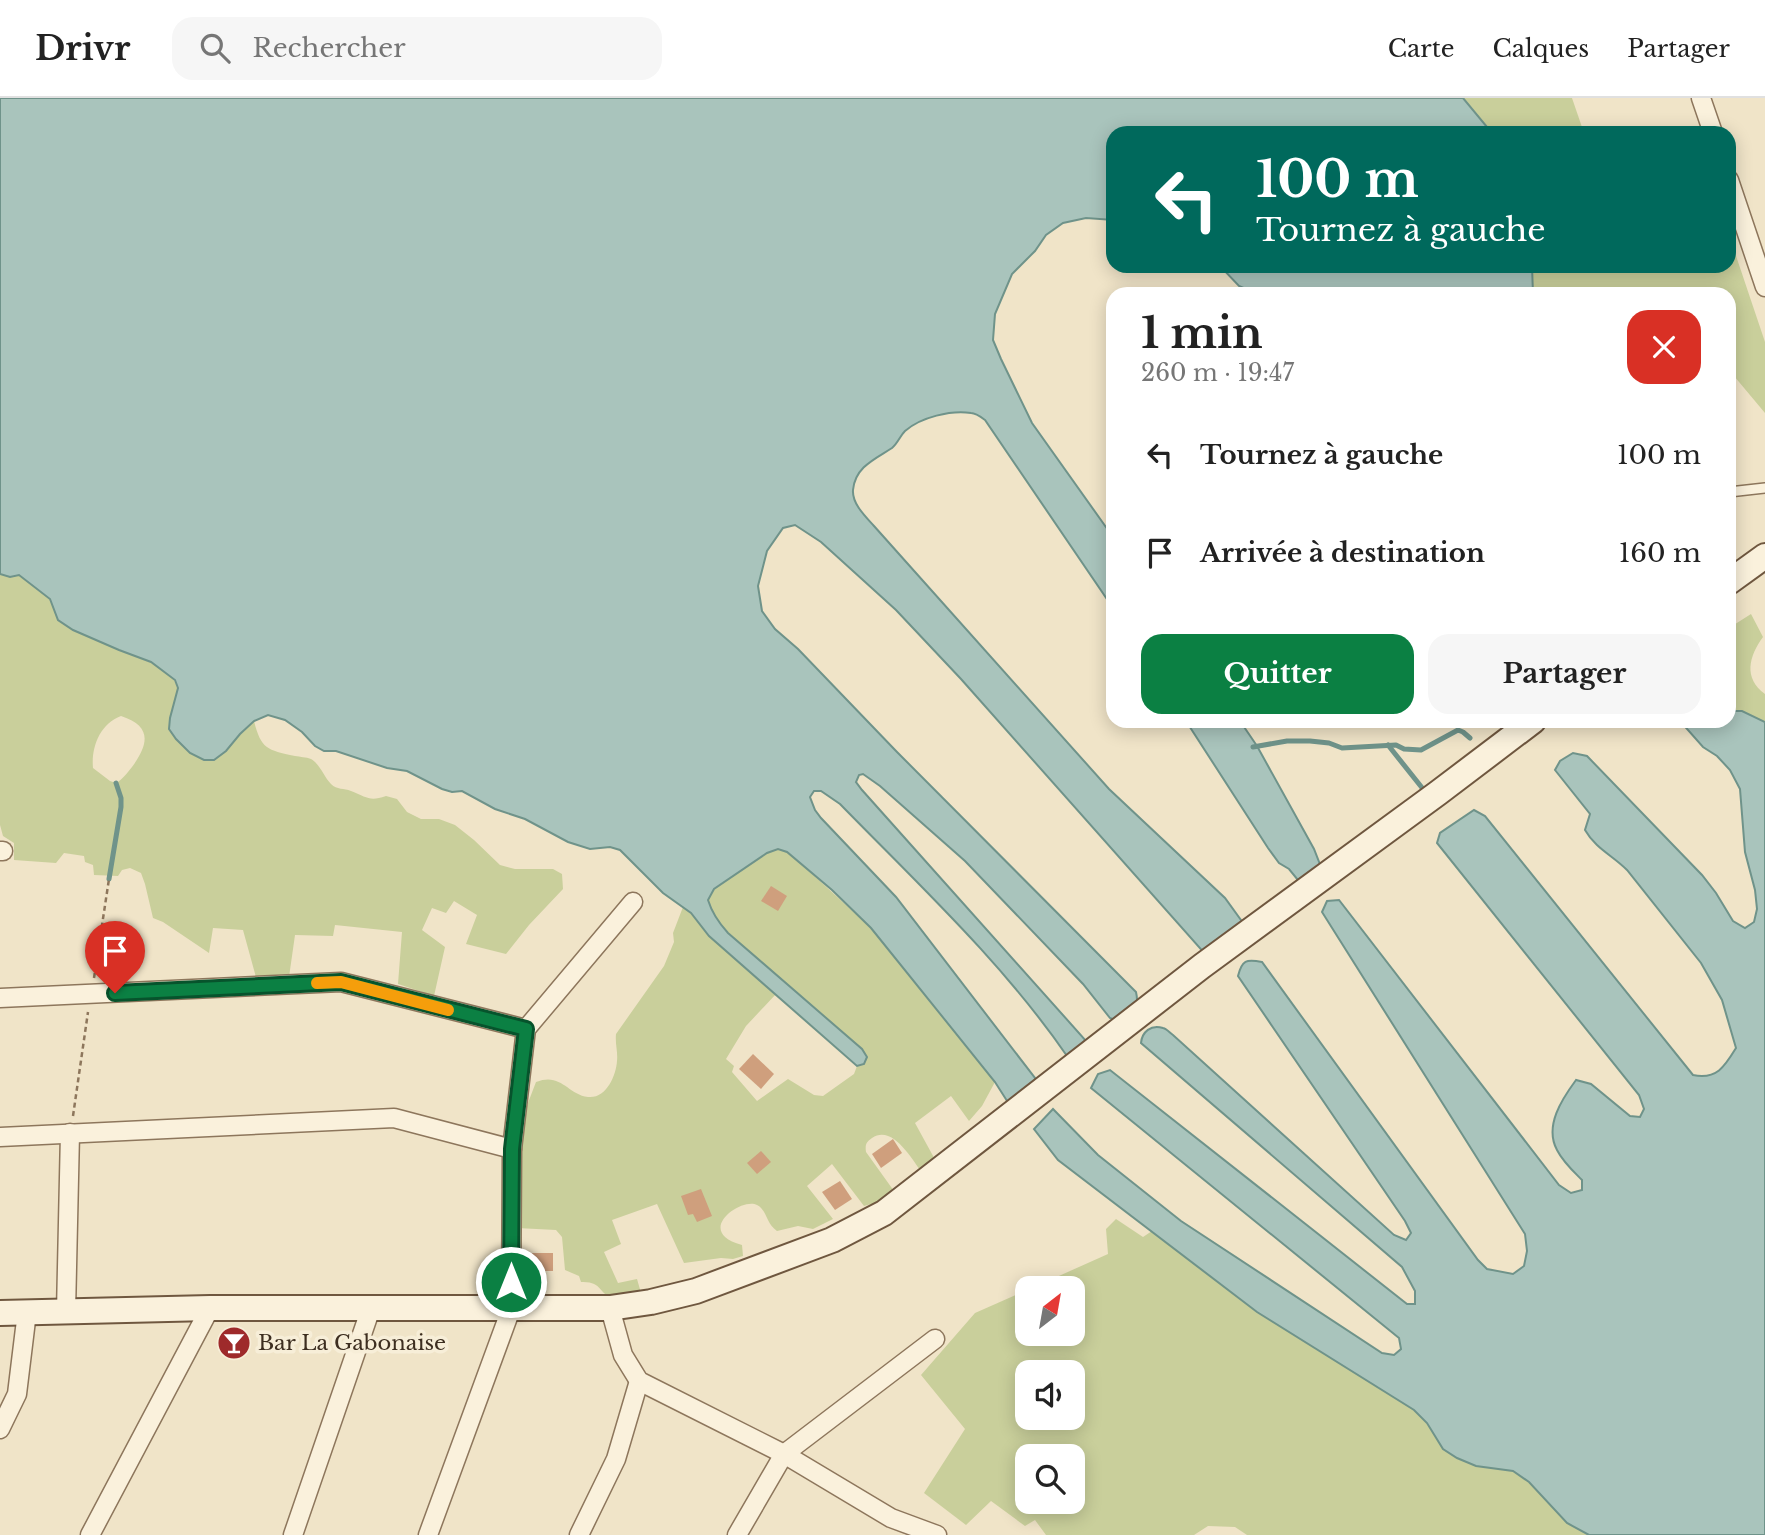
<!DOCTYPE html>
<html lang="fr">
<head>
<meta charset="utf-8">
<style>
	body { margin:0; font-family:"Libre Baskerville",serif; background:#f6f6f6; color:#222; height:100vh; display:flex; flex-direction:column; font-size:26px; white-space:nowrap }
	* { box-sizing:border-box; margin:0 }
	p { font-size:23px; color:#767676 }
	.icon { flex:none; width:38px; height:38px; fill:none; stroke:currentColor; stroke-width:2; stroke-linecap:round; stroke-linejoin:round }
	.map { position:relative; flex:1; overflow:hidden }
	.drawer { position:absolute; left:1106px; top:189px; width:630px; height:441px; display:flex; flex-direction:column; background:#fff; border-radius:21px; box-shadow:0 4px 18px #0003 }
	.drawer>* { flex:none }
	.banner { position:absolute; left:1106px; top:28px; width:630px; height:147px; border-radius:21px; box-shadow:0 4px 18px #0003; background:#00695c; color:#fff; overflow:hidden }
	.needle { width:46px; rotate:31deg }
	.buttons { position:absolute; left:1015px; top:1178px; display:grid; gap:14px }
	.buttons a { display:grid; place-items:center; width:70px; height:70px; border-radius:14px; background:#fff; box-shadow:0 4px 18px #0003; font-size:35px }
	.pin { position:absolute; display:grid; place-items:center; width:60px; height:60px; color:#fff; margin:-72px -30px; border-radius:50% 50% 50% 0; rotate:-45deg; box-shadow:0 0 7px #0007 }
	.pin .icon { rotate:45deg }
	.me { position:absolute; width:77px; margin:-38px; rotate:0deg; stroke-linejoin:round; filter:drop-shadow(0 0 5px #0008) }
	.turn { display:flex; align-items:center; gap:24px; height:147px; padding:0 35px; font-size:32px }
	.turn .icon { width:91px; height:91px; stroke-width:2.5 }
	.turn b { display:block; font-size:49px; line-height:60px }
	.round { display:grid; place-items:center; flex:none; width:74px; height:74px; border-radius:21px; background:#f6f6f6 }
	.headline { display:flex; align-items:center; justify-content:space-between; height:119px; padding:0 35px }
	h1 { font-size:42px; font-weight:800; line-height:52px }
	.primary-button { display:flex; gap:14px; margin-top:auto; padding:14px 35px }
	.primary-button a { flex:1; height:80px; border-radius:21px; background:#0b8043; color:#fff; font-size:28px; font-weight:800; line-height:80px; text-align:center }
	.primary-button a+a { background:#f6f6f6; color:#222 }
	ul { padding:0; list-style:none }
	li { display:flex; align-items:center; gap:21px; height:98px; padding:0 35px }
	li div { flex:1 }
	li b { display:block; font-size:26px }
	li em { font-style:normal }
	header { display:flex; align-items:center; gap:42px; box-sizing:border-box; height:98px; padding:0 35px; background:#fff; border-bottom:2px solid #e0e0e0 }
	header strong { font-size:33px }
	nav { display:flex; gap:38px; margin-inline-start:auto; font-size:24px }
	.search { width:490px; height:63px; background:#f6f6f6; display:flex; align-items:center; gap:18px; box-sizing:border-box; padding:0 24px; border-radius:21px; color:#767676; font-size:26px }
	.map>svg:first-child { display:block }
	.green { fill:#c9cf9b; fill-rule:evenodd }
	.water { fill:#a9c4bc; stroke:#6f938a; stroke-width:2 }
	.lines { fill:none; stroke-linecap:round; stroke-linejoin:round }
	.stream { stroke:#6f938a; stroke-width:5 }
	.building { fill:#cf9f7d }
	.lane-casing { stroke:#8d765c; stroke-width:12 }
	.street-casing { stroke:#8d765c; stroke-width:21 }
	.secondary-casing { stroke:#6f573f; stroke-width:28 }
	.path { stroke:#8d765c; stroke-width:2.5; stroke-dasharray:5 3.5; stroke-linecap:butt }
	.lane { stroke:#faf1dc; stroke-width:9 }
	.street { stroke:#faf1dc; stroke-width:18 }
	.secondary { stroke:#faf1dc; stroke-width:24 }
	.route-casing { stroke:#07532c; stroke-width:18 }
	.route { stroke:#0b8043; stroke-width:12 }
	.slow { stroke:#f59e0b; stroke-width:12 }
	.labels { text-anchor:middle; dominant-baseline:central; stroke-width:7; stroke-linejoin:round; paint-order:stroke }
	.poi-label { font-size:21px; fill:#3d2e20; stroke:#f7eed8; text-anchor:start }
</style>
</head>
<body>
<header>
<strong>Drivr</strong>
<div class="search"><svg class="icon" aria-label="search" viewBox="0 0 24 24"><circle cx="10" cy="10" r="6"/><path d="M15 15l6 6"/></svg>Rechercher</div>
<nav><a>Carte</a><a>Calques</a><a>Partager</a></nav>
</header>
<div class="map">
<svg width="1765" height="1437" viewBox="0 0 1765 1437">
	<rect width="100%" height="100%" fill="#f0e4c8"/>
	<g class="green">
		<path d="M 1463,0 L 1572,0 L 1584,35 L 1492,35 Z"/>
		<path d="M 1729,137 L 1765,244 L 1765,315 L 1729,272 L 1729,196 L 1533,196 L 1532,168 L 1729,168 Z"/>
		<path d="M 0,476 L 10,479 L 19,477 C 29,483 43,491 50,500 C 55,507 54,518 61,524 C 82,541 175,564 177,589 C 178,598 172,611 170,620 L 226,653 L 240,636 L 254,623 C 261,651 267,652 295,658 C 300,659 306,659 311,661 C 320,666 324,679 331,686 C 337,692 344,690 351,693 C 367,699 369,704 386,698 L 397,701 L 407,714 L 421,721 L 439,721 L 455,727 L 474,742 L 500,767 L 515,771 L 553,771 L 562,776 L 563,791 L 529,827 L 506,856 L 466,846 L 477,817 L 454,803 L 446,815 L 432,810 L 422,832 L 445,849 L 434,898 L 398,886 L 402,834 L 335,827 L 333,838 L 295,837 L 289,879 L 257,883 L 243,832 L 213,830 L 209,855 L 163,824 L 153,820 L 145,786 L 141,775 L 130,770 L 122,772 L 118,778 L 94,777 L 93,767 L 85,764 L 84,758 L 64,755 L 56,765 L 14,762 L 14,745 L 3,738 L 0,727 ZM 121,618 C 152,628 149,646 132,669 C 127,675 123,681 116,685 L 110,683 L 93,670 C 91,649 100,626 121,618 Z"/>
		<path d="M 1751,516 L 1763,539 C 1749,558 1743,580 1765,596 L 1765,624 L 1742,613 L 1729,613 L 1729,530 Z"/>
		<path d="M 778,751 L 787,754 L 797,762 L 871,830 L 995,984 L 982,1008 L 969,1023 L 951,998 L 915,1025 L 938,1067 L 923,1076 C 912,1062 893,1026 872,1040 C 866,1044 865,1047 866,1054 L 899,1100 L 878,1115 L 871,1106 L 864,1108 L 832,1066 L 807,1088 L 833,1121 L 813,1131 L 798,1128 L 777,1133 C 766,1126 767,1112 757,1107 C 741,1099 693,1134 742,1147 L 743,1158 L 733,1161 L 721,1160 L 684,1165 L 657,1106 L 612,1122 L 621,1146 L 604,1154 L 618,1185 L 637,1181 L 641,1195 C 633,1196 620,1201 612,1199 C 598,1196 603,1183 581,1184 L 579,1178 L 565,1172 L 562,1139 L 556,1132 L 517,1130 L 513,1044 L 536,984 C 561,974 567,996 588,999 C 606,1001 616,978 617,963 C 618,954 615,946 616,936 L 664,868 L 674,844 L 673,835 L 683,809 L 691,815 L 709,838 L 776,896 L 746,928 L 726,961 L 734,968 L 732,974 L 757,1003 L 788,981 L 814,997 L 823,998 L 854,976 L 857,968 L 864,966 L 862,951 L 728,835 C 718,824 712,815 708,802 L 714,791 L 767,755 Z"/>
		<path d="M 1116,1121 L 1143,1139 L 1152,1133 L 1257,1214 L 1414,1312 L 1427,1325 L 1443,1351 L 1457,1360 L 1477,1368 L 1513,1373 L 1529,1384 L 1567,1425 L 1589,1437 L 1247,1437 L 1235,1429 L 1208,1428 L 1194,1437 L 1046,1437 L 1035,1422 L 1025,1428 L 991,1403 L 966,1427 L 924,1395 L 965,1331 L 921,1277 L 975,1215 L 1027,1192 L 1027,1236 L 1073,1236 L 1073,1190 L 1032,1190 L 1108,1156 L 1106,1131 ZM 1027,1274 L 1073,1274 L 1073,1320 L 1027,1320 ZM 1027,1358 L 1073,1358 L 1073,1404 L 1027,1404 Z"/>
	</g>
	<g class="water">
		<path d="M 0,0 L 1463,0 L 1492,35 L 1113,35 L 1113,122 L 1086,120 L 1063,125 L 1046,137 L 1035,153 L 1012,176 L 995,216 L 993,242 L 1001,261 L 1032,325 L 1113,439 L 1113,510 L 985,322 C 981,319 976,315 971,315 C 951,312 921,319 905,333 C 900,338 898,345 892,350 C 875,361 855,369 853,392 C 852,406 866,419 874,428 L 1109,691 L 1225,800 L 1246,829 L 1206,857 L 961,581 L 896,512 L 821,444 L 795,427 L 783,430 L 767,453 L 758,488 L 762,513 L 775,531 L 798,551 L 897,654 L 1136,894 C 1140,911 1132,914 1120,924 L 1110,920 L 1083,886 L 965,763 L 880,688 L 863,676 L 859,677 L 856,684 L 862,692 L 1087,944 L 1067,958 C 1003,865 919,787 840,706 L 821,693 L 814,693 L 810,699 L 815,712 L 821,720 L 896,799 L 1035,980 L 1037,990 L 1009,1006 L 995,984 L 871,830 L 832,792 L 787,754 L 778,751 L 767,755 L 714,791 L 708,802 C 712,815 718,824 728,835 L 862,951 L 867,959 L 864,966 L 857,968 L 709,838 L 691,815 L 663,795 L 620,752 L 610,749 L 590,751 L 568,744 L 525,721 L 495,711 L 462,693 L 452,694 L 442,691 L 407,673 L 387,670 L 336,653 L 324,653 L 315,648 L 302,634 L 285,622 L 268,617 L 254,623 L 240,636 L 226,653 L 214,662 L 204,662 L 190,655 L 176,641 L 169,631 L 170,620 L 178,590 L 175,582 L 151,564 L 119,552 L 73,532 L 58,522 L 50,501 L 19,477 L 10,479 L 0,476 Z"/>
		<path d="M 1220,168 L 1532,168 L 1533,196 L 1257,196 L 1239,188 Z"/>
		<path d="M 1729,613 L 1742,613 L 1765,624 L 1765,1437 L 1589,1437 L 1567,1425 L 1529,1384 L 1513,1373 L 1476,1368 L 1457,1360 L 1443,1351 L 1427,1325 L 1414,1312 L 1257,1214 L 1058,1062 L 1034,1031 L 1053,1011 L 1098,1057 L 1181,1123 L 1382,1255 L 1394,1257 L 1401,1251 L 1399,1240 L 1091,990 L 1098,976 L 1110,972 L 1407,1206 L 1415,1206 L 1415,1193 L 1402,1169 L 1141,945 C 1142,934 1151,926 1163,930 C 1167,931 1170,935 1173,937 L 1394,1137 L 1406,1142 L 1411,1135 L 1405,1123 L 1238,878 C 1242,862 1246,861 1262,864 L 1478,1162 L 1487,1171 L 1513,1176 L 1524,1168 L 1527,1153 L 1525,1136 L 1322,814 L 1327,803 L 1339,802 L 1559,1087 L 1571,1095 L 1582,1092 L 1582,1082 C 1573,1073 1563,1064 1557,1052 C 1544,1028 1562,1001 1576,982 L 1591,986 L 1630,1018 L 1640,1019 L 1644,1011 L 1639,997 L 1437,745 L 1440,735 L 1474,712 L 1485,718 L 1693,977 C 1717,982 1725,968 1736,950 L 1722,902 L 1701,865 L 1627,772 C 1612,757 1596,751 1585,732 L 1590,716 L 1555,672 L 1560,663 L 1573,655 L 1587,658 L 1702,777 L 1716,795 L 1733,823 L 1745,830 L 1754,824 L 1757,811 L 1755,792 L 1745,754 L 1740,691 L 1730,672 L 1717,658 L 1703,649 L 1680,623 L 1729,623 Z"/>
		<path d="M 1186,623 L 1240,623 L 1257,648 L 1314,751 L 1321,769 L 1302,787 L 1289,771 L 1279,765 L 1268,750 Z"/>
	</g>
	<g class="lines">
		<g class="stream">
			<path d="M 1388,647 L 1427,696"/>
			<path d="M 1253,649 L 1287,643 L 1310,643 L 1329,645 L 1342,650 L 1396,647 L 1404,651 L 1421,652 L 1458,632 L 1463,634 L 1470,640"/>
			<path d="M 109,781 L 121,709 L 121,700 L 116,685"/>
		</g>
	</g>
	<g class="building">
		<path d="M 771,788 L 787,798 L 778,813 L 761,803 Z"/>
		<path d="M 753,956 L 774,976 L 761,991 L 739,971 Z"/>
		<path d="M 893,1041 L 902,1055 L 881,1070 L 872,1056 Z"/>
		<path d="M 761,1053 L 771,1064 L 757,1076 L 747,1065 Z"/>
		<path d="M 840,1083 L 852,1101 L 835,1112 L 822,1094 Z"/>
		<path d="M 701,1091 L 712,1118 L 697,1124 L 693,1116 L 688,1117 L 681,1098 Z"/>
		<rect x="527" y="1155" width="26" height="18"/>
	</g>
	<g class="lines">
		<defs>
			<path id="lane" d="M 1729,394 L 1765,390"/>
			<g id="street">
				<path d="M 1701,0 L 1713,35"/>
				<path d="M 1729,82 L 1765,189"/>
				<path d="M 0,753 L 3,753"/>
				<path d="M 0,900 L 341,884 L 526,931 L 633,804"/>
				<path d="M 0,1039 L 394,1020 L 512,1051 L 511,1211 L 428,1437"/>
				<path d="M 512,1051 L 526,931"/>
				<path d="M 610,1210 L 623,1257 L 639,1283 L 784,1356 L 891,1420 L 937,1437"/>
				<path d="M 66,1214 L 70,1035"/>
				<path d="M 0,1331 L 17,1296 L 27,1214"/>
				<path d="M 90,1437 L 210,1210"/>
				<path d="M 293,1437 L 371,1210"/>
				<path d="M 579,1437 L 616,1361 L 639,1283"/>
				<path d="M 737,1437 L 784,1356 L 935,1241"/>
			</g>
			<g id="secondary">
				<path d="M 1729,484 L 1765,458"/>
				<path d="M 0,1215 L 210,1210 L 610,1210 L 651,1204 L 696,1193 L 832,1142 L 884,1115 L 1202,868 L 1438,695 L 1533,623"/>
			</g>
		</defs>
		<use href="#lane" class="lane-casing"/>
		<use href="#street" class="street-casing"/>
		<use href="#secondary" class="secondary-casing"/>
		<g class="path">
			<path d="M 94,880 L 109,781"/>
			<path d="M 73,1018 L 88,914"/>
		</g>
		<use href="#lane" class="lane"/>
		<use href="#street" class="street"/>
		<use href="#secondary" class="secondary"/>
	</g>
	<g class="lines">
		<defs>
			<path id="route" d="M 115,895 L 341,884 L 526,931 L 512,1051 L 511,1184"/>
		</defs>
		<use href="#route" class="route-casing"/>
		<use href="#route" class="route"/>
		<path class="slow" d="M 317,885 L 341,884 L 448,912"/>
	</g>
	<defs>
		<symbol id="bar-disc" viewBox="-11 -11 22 22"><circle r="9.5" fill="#9e2a2b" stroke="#f7eed8"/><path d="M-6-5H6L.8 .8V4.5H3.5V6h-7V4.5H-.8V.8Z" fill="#fff"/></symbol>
	</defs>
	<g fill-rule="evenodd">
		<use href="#bar-disc" x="215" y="1226" width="38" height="38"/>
	</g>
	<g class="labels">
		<g class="poi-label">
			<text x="258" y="1245">Bar La Gabonaise</text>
		</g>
	</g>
</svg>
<div class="buttons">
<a><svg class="needle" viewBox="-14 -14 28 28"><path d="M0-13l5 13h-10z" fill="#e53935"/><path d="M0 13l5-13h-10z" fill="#767676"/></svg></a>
<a><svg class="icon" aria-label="sound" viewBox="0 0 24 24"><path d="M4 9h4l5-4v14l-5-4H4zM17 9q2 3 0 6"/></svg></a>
<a><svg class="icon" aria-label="search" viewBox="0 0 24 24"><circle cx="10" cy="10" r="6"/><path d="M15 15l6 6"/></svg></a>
</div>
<div class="pin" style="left:115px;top:895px;background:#d93025"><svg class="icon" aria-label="arrive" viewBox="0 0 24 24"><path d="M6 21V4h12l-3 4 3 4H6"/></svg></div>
<svg class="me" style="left:511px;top:1184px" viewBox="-20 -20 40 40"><circle r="17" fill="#0b8043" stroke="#fff" stroke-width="3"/><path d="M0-11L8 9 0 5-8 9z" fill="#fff"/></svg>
<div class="banner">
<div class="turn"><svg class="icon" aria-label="left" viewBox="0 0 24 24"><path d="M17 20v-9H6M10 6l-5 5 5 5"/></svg><div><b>100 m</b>Tournez à gauche</div></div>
</div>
<section class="drawer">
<div class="headline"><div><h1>1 min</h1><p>260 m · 19:47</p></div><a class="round" style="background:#d93025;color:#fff"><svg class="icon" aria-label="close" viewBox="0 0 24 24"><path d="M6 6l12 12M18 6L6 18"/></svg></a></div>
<ul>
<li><svg class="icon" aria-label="left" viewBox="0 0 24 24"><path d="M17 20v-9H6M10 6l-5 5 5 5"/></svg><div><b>Tournez à gauche</b></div><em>100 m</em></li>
<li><svg class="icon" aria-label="arrive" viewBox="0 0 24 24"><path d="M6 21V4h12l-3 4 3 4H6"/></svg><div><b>Arrivée à destination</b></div><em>160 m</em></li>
</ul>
<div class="primary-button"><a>Quitter</a><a>Partager</a></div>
</section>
</div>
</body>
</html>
